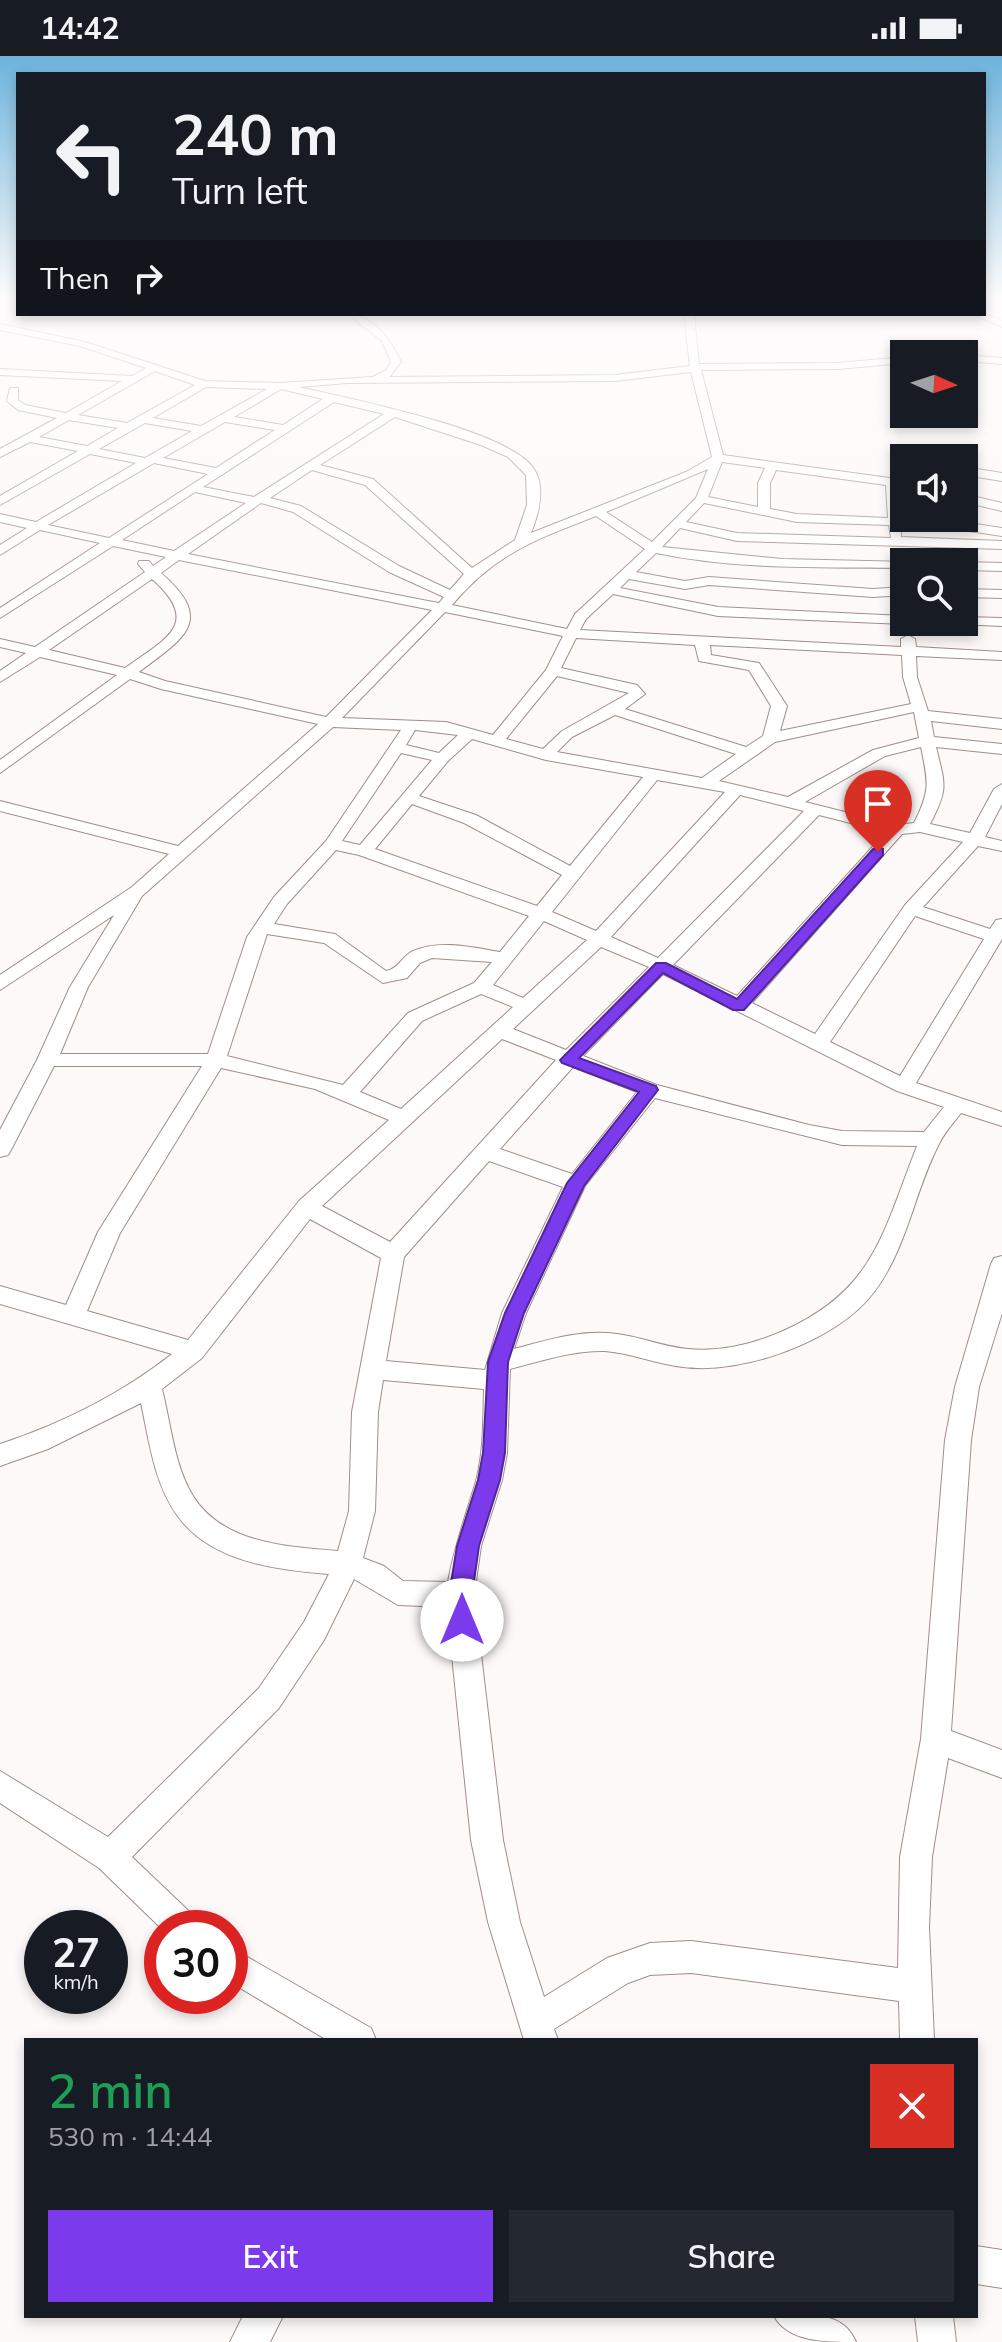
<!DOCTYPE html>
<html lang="en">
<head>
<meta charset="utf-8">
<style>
	body { margin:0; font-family:Mulish,sans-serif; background:#242831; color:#f1f3f6; height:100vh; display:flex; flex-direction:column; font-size:30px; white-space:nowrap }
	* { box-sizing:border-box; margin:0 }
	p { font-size:26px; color:#9ea1a6 }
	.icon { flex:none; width:44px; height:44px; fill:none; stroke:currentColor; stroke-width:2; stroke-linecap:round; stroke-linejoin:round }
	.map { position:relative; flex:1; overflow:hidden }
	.side { position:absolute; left:24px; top:1982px; width:954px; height:280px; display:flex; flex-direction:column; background:#171b24; border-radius:0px; box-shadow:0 4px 12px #0003 }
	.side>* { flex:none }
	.guide { position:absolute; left:16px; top:16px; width:970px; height:244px; border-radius:0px; box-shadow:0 4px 12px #0003; background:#171b24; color:#f1f3f6; overflow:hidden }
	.needle { width:52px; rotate:93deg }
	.buttons { position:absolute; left:890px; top:284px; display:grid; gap:16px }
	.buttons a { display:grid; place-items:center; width:88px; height:88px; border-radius:0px; background:#171b24; box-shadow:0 4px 12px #0003; font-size:40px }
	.speed { position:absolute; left:24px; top:1854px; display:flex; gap:16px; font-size:40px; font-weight:700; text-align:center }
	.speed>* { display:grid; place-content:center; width:104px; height:104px; border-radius:50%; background:#171b24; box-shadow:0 4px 12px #0003; line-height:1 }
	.speed small { font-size:20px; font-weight:400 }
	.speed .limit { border:12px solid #d22; background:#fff; color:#111 }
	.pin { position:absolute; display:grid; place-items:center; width:68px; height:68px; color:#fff; margin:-82px -34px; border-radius:50% 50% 50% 0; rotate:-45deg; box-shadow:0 0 8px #0007 }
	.pin .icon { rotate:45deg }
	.me { position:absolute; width:88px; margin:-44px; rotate:0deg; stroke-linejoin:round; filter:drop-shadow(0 0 6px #0008) }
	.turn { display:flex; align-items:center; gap:28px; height:168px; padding:0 24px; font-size:36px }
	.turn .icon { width:104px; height:104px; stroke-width:2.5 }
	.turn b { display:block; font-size:56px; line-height:68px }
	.then { display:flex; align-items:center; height:76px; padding:0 24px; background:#0003; gap:16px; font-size:30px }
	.round { display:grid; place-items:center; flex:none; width:84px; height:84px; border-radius:0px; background:#242831 }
	.summary { display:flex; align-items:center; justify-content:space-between; height:136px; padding:0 24px }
	h1 { font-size:48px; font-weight:600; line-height:60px; color:#1e9e55 }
	.button { display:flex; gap:16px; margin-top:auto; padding:16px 24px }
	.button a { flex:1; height:92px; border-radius:0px; background:#7c3aed; color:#fff; font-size:32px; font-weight:600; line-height:92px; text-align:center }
	.button a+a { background:#242831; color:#f1f3f6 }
	.status { display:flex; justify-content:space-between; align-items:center; height:56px; padding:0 40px; background:#171b24; direction:ltr }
	.status svg { height:22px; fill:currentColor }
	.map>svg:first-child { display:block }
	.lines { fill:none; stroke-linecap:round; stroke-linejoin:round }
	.minor-casing { stroke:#a08e87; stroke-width:2 }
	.minor { fill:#fff; fill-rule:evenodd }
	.route { fill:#7c3aed; stroke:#51269a; stroke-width:2 }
</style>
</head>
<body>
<div class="status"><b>14:42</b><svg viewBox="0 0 49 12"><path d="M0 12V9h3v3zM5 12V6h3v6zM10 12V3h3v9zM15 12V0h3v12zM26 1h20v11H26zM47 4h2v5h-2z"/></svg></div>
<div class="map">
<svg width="1002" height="2286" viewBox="0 0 1002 2286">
	<rect width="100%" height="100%" fill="#fdf9f8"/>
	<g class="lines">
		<defs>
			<g id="minor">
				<path d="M 984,257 L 1002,265 L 1002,271 L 974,258 Z"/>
				<path d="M 347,258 C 373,258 391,285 401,306 L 389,321 L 615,319 L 690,310 L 684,258 L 694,258 L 699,308 L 838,307 L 904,301 L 904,307 L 838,313 L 701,314 L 723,399 L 904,424 L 904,432 L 898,431 L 901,462 L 949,464 L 1002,472 L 1002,480 L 949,472 L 901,470 L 901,481 L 1002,485 L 1002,493 L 737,485 L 680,472 L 662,491 L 782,503 L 909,506 L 904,506 L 904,512 C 821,511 737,514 656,497 L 636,516 L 685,525 L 709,521 L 873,533 L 904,531 L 904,539 L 873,541 L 709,529 L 685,533 L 629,523 L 620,532 L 718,551 L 904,560 L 904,566 L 910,566 L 904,568 L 718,560 L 613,538 L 586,563 L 580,574 L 901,591 L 901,583 L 908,579 L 915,583 L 916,591 L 1002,596 L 1002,604 L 916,600 L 917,621 L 928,655 L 1002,663 L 1002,673 L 931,665 L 934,681 L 1002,688 L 1002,698 L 936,691 C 945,729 949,732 930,768 L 970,777 L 994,733 L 1002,728 L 1002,748 L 985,781 L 1002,785 L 1002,795 L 978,790 L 923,851 L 990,873 L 996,864 L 1002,863 L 1002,883 L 916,1027 L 1002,1056 L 1002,1070 L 961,1057 C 954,1066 945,1076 940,1086 C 914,1135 908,1191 874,1236 C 838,1285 742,1319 683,1311 C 656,1308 632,1297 605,1295 C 573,1294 541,1305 510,1313 L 507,1397 L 502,1424 L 481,1490 L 474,1539 L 503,1784 L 520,1866 L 544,1941 L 607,1902 L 650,1887 L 691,1885 L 898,1912 L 900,1801 L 921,1683 L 945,1384 L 955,1331 L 991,1208 L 994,1202 L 1002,1200 L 1002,1257 L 979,1331 L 971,1384 L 951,1675 L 1002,1694 L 1002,1722 L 948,1702 L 932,1801 L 929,1871 L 934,1984 L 900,1984 L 899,1945 L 691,1917 L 650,1919 L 628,1927 L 554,1973 L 558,1984 L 524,1984 L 488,1866 L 471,1784 L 447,1551 L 398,1549 L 354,1523 L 324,1584 L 279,1652 L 132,1801 L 195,1861 L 200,1872 L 162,1873 L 99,1812 L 0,1747 L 0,1715 L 108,1781 L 259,1632 L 304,1566 L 329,1518 C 276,1514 210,1506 177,1459 C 154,1427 149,1384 141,1347 L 48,1393 L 0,1410 L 0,1388 C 61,1368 121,1338 172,1298 L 0,1248 L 0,1230 L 66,1249 L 98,1176 L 202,1010 L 54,1010 L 11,1094 L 8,1099 L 0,1101 L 0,1074 L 37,1004 L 70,931 L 114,859 L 0,934 L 0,919 L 132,831 L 169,798 L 0,755 L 0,745 L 178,790 L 318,668 L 161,633 L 130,623 L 0,717 L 0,704 L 117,619 L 40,601 L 0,626 L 0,615 L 26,597 L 0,591 L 0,583 L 35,591 L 145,516 L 138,508 L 139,505 L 149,505 L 153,510 L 166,501 L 113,490 L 0,562 L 0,552 L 100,487 L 40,474 L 0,499 L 0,489 L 27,472 L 0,466 L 0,458 L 36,466 L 136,407 L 90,398 L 0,449 L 0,440 L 78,395 L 30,386 L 0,401 L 0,393 L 57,362 L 18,354 L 7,345 L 10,332 L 18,332 L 18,344 L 25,349 L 66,357 L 122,325 L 0,319 L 0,313 L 132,320 L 146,312 L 80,290 L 0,274 L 0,268 L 85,286 L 205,325 L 279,327 L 373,321 L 386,314 L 391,306 L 382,285 ZM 155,315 L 195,329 L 127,367 L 78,359 ZM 691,316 L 712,401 L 686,416 L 531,477 C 539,457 546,432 534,413 C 510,374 346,342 299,331 L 348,327 L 615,325 ZM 206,331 L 267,333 L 201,370 L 153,362 ZM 281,333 L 323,343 L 283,369 L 234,361 ZM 334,346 L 384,358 L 254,441 L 203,431 ZM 395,361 L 481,389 L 508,401 L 526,419 L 527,449 L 515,484 L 472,512 L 373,423 L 320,409 ZM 69,364 L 118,372 L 87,390 L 39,381 ZM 225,366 L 275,374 L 216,412 L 163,402 ZM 145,367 L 192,375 L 145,402 L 99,393 ZM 722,406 L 765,412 L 758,427 L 758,451 L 708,441 ZM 154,407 L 208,418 L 109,482 L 48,469 ZM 708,413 L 696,442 L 652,486 L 606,456 ZM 312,414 L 365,429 L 464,518 L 450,534 L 399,510 L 301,450 L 270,442 ZM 776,414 L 886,429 L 888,462 L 797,458 L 770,453 L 770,427 ZM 195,436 L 246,447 L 174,495 L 122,484 ZM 261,447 L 293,456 L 389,516 L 444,541 L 439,547 L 428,545 L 188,498 ZM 704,447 L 797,466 L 889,469 L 891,482 L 737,477 L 686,466 ZM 596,460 L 645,493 L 575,558 L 567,573 L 452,549 C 496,497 535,484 596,460 ZM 179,504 L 432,554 L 326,661 L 165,625 L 139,616 C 184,582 216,565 161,517 ZM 152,523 C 203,568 165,583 125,612 L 49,594 ZM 445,556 L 563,580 L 546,614 L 493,679 L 446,666 L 342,662 ZM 576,582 L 695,589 L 699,605 L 749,614 L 771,650 L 763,680 L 746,691 L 625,653 L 645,638 L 637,629 L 561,612 ZM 710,589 L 902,599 L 903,621 L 911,648 L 780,675 L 787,650 L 759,607 L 711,599 ZM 557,620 L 629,637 L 562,675 L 543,693 L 506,683 ZM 914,656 L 919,682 L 873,694 L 788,741 L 719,725 L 775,686 ZM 615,659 L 736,698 L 702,722 L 557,696 L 572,681 ZM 333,671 L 401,674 L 326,785 L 274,841 L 247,881 L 208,998 L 60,998 L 88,931 L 142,840 ZM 415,674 L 458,679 L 439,697 L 406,689 ZM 472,683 L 546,704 L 643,721 L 570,810 L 476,759 L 419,740 L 448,705 ZM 921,691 C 928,726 931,734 914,767 L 897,769 L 805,746 L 885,700 ZM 401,697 L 432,704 L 360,789 L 342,785 ZM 657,724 L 725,736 L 596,875 L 552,856 ZM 740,739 L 804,755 L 658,902 L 611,881 ZM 412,748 L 464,767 L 562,819 L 537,850 L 375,793 ZM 819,759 L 886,776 L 737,940 L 673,909 ZM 920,776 L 963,786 L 905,849 L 815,978 L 752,947 L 902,778 ZM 336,794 L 359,799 L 529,860 L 500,896 C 472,891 438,883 411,896 C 401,902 398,913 386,915 L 335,878 L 274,868 L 287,848 ZM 915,860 L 984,883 L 900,1020 L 830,986 ZM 544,865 L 587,884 L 523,942 L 493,929 ZM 267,878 L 324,887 L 383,927 L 407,922 L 420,907 L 432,902 L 492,906 L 474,927 L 408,957 L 343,1029 L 227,1000 ZM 601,891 L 649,911 L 566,994 L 513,973 ZM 663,918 L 897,1035 L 944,1051 L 924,1076 L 842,1075 L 809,1069 L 657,1029 L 583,1000 ZM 481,938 L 513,951 L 401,1053 L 360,1036 L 422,965 ZM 502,983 L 556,1004 L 390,1186 L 322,1150 ZM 573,1011 L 637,1036 L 572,1118 L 500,1093 ZM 221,1012 L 315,1033 L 389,1064 L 299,1145 L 188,1284 L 87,1255 L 120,1177 ZM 655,1042 L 842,1089 L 917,1090 C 883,1176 875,1234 783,1275 C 754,1288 720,1296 688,1293 C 664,1291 641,1281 617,1278 C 582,1273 548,1284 514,1293 L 526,1257 L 585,1130 ZM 489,1105 L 563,1131 L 502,1257 L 485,1314 L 386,1305 L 404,1201 ZM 310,1163 L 381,1202 L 352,1356 L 349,1455 L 338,1495 C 288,1491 223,1488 193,1440 C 174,1409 171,1368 162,1333 L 202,1302 ZM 383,1324 L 484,1333 C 483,1363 484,1395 476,1425 C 466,1459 454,1491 448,1526 L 403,1525 L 384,1510 L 363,1502 L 375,1455 L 378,1356 Z"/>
				<path d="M 964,299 L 1002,302 L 1002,308 L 964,305 Z"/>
				<path d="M 964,411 L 1002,417 L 1002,425 L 964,419 Z"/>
				<path d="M 964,438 L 1002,447 L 1002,455 L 964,446 Z"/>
				<path d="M 964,506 L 1002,507 L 1002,515 L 964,514 Z"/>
				<path d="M 964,533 L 1002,534 L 1002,542 L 964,541 Z"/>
				<path d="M 964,561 L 1002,562 L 1002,570 L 959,568 L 964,566 Z"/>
				<path d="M 230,1891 L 371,1972 L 376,1984 L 327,1984 L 230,1926 Z"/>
				<path d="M 976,2190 L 1002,2194 L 1002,2232 L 976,2228 Z"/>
				<path d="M 243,2260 L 283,2260 L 270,2286 L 230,2286 Z"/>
				<path d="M 774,2260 C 805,2260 842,2252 856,2286 C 825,2286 788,2286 774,2260 Z"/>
				<path d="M 915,2260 L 953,2260 L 956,2286 L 918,2286 Z"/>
			</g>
		</defs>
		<use href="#minor" class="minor-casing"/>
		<use href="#minor" class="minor"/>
	</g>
	<linearGradient id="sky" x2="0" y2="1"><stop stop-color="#6db3dc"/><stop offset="0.43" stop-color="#fefcfc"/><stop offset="1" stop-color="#fefcfc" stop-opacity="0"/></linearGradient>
	<rect width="1002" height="562" fill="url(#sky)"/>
	<path class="route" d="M 878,791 L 883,793 L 883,799 L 744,954 L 733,954 L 663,917 L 579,1002 L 656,1030 L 658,1034 L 584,1130 L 524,1257 L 508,1306 L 505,1397 L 500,1424 L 479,1490 L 472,1539 L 474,1564 L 471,1571 L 462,1574 L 454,1571 L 449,1539 L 457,1490 L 478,1424 L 483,1397 L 488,1306 L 505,1257 L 567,1127 L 639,1036 L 562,1007 L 560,1004 L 656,907 L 666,907 L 737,943 L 873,793 Z"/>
</svg>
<div class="buttons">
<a><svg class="needle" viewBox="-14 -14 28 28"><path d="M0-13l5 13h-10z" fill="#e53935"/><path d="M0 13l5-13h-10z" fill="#9ea1a6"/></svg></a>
<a><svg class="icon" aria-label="sound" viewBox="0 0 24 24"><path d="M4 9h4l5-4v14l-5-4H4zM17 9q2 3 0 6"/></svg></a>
<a><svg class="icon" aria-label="search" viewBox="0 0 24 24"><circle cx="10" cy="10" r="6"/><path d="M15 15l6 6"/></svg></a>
</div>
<div class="speed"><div>27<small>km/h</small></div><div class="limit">30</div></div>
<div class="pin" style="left:878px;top:796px;background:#d93025"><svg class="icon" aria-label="arrive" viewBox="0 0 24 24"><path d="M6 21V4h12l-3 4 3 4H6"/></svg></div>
<svg class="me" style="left:462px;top:1564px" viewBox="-20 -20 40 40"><circle r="19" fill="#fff"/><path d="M0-13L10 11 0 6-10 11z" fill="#7c3aed"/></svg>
<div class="guide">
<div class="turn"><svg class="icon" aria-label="left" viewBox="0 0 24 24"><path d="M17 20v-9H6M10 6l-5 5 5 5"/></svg><div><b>240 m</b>Turn left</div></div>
<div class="then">Then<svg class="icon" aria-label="right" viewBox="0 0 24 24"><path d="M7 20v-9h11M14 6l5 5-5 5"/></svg></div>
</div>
<section class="side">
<div class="summary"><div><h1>2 min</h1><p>530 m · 14:44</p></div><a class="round" style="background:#d93025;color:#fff"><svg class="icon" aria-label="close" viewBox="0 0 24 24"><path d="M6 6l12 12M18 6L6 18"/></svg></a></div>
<div class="button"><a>Exit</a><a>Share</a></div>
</section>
</div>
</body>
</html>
